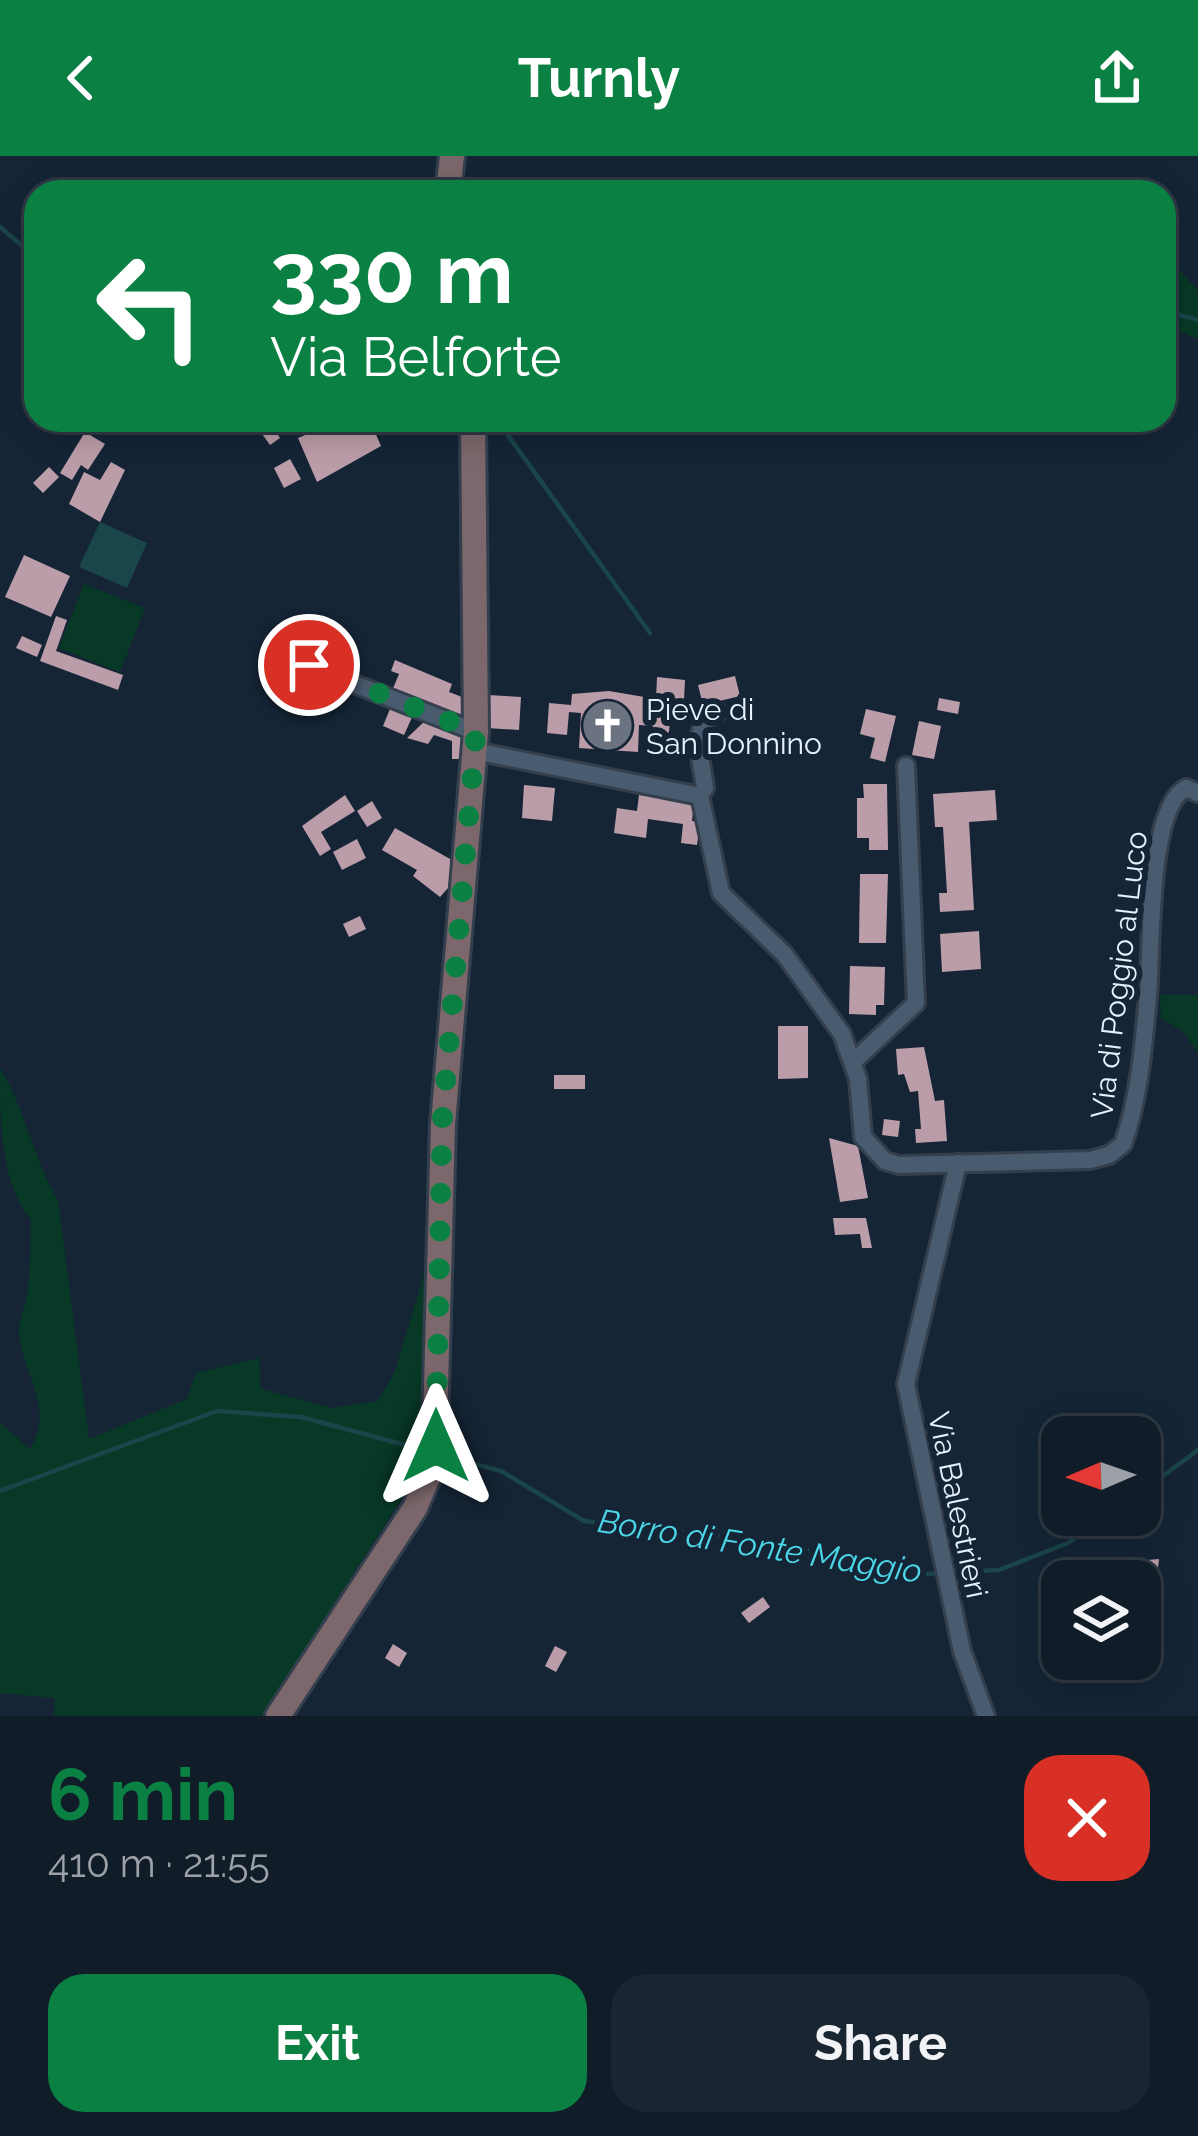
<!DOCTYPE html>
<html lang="en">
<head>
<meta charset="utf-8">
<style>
	body { margin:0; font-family:Raleway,sans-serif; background:#192530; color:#f1f3f6; height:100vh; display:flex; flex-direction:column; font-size:45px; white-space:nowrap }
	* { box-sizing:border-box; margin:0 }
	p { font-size:39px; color:#9ca1a8 }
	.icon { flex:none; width:66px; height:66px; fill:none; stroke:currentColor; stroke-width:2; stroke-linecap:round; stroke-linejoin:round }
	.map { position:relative; height:1560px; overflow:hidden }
	.drawer { display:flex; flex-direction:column; background:#101c28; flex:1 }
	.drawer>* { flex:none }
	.hud { position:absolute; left:24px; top:24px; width:1152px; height:252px; border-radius:36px; box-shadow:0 6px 30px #0003,0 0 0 3px #303a45; background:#0b8043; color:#fff; overflow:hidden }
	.needle { width:78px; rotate:268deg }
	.controls { position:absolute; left:1041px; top:1260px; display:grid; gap:24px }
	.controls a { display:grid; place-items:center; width:120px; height:120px; border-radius:24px; background:#101c28; box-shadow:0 6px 30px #0003,0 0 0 3px #303a45; font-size:60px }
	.pin { position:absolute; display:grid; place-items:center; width:102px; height:102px; color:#fff; margin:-51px; border:6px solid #fff; border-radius:50%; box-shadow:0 3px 12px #0007 }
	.me { position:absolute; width:132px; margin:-66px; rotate:0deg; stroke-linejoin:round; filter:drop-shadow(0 0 9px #0008) }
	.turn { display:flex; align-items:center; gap:42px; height:252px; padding:0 48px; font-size:54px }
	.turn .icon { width:156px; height:156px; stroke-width:2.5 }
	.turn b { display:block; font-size:84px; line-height:102px }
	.round { display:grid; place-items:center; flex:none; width:126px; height:126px; border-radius:36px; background:#192530 }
	.overview { display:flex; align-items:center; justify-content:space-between; height:204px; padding:0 48px }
	h1 { font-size:72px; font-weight:700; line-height:90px; color:#0b8043 }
	.cta { display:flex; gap:24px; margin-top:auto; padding:24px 48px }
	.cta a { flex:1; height:138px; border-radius:36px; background:#0b8043; color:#fff; font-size:48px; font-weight:700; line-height:138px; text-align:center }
	.cta a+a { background:#192530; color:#f1f3f6 }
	header { display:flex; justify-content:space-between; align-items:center; height:156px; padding:0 48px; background:#0b8043; color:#fff; font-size:54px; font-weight:700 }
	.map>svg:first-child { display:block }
	.green { fill:#073926 }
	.water { fill:#1a454a }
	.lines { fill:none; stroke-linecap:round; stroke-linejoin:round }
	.stream { stroke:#1a454a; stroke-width:4.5 }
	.building { fill:#bb9da9 }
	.street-casing { stroke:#343f4e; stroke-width:22 }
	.secondary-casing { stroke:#343f4e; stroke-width:30 }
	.street { stroke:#495b6f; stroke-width:16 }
	.secondary { stroke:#7c686c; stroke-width:24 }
	.route { stroke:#0b8043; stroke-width:21; stroke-dasharray:0 37.8 }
	.labels { text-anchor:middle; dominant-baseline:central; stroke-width:12; stroke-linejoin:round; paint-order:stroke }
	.poi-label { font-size:30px; fill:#e6f1fd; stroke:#152536; text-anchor:start }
	.street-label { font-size:30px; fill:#e6f1fd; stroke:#152536 }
	.water-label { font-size:33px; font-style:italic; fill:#4bd7e8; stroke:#152536 }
</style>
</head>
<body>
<header><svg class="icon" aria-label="back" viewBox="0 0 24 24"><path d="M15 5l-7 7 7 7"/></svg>Turnly<svg class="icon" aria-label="share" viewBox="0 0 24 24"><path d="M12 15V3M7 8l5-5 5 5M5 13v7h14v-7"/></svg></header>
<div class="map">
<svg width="1198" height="1560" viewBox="0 0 1198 1560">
	<rect width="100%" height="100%" fill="#152536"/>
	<g class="green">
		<path d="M 1164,97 L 1198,135 L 1198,183 L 1164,169 Z"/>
		<path d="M 84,428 L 145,452 L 120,516 L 59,492 Z"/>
		<path d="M 1160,839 L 1198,839 L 1198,897 L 1184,876 L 1161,862 Z"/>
		<path d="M 0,912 C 26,954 33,1003 58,1044 L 89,1283 L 187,1243 L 196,1217 L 259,1202 L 261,1233 L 332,1252 L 378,1245 L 395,1215 L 429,1101 L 427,1279 L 416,1320 L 262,1560 L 54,1560 L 55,1542 L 0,1537 L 0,1267 L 30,1293 C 56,1251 22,1219 19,1176 C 18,1164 25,1152 27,1140 C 31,1115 30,1089 31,1064 C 0,1025 0,965 0,912 Z"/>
	</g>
	<path class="water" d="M 100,366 L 147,387 L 127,432 L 79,411 Z"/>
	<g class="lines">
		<g class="stream">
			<path d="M 0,71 L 36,101"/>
			<path d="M 1164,155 L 1198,164"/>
			<path d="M 497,264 L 650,477"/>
			<path d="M 441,1299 L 501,1315 L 584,1365 L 772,1386 L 910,1419 L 999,1414 L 1068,1387 L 1108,1359"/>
			<path d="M 0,1335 L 217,1255 L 301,1261 L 424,1294"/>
			<path d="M 1140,1337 L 1198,1294"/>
		</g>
	</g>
	<g class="building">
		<path d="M 341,264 L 417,264 L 419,271 L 403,278 L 397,265 L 374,274 L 381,290 L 317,326 L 298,282 Z"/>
		<path d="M 271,268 L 280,282 L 270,289 L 260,275 Z"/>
		<path d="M 85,276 L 105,288 L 88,314 L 81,309 L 72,324 L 60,317 Z"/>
		<path d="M 290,303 L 301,323 L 284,332 L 274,312 Z"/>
		<path d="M 111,306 L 125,314 L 100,366 L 69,348 L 84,316 L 100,324 Z"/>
		<path d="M 49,311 L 59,321 L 43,337 L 33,327 Z"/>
		<path d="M 24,399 L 70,420 L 51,461 L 5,441 Z"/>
		<path d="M 56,460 L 67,464 L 56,495 L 123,519 L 118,534 L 40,505 Z"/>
		<path d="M 22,480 L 42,489 L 37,501 L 16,492 Z"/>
		<path d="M 395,504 L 452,528 L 449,536 L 467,543 L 459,563 L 392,535 L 399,518 L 391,515 Z"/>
		<path d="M 735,520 L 740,540 L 703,549 L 698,529 Z"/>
		<path d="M 657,521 L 685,524 L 684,544 L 672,542 L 667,598 L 651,596 L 653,570 L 639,569 L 638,596 L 579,592 L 581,557 L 569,556 L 567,579 L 547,577 L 549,547 L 571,549 L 572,538 L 609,535 L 656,543 Z"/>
		<path d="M 488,539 L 521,541 L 519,574 L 486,572 Z"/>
		<path d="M 939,542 L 960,546 L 958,558 L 937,554 Z"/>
		<path d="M 392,548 L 414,557 L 404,579 L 383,570 Z"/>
		<path d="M 866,553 L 896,560 L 885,606 L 870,602 L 875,582 L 860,578 Z"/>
		<path d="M 428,562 L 468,579 L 467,603 L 452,603 L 452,585 L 434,579 L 428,588 L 407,582 Z"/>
		<path d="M 919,565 L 941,570 L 934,603 L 912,599 Z"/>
		<path d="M 863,628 L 887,628 L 888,694 L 869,694 L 869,682 L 857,682 L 857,642 L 864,642 Z"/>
		<path d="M 524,629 L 555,632 L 552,665 L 522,662 Z"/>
		<path d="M 995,634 L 997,664 L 969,666 L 974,754 L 940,756 L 939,737 L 947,737 L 943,671 L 935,671 L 933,638 Z"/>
		<path d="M 345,639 L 355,655 L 321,676 L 331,693 L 320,700 L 302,670 Z"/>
		<path d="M 639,639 L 694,646 L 692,665 L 700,666 L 697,689 L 681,687 L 683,668 L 648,663 L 646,682 L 614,677 L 617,652 L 637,655 Z"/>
		<path d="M 372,645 L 382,662 L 367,671 L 357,655 Z"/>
		<path d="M 395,672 L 459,708 L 457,722 L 440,741 L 413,720 L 417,714 L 382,694 Z"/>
		<path d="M 357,683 L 366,702 L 342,714 L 333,696 Z"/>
		<path d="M 860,718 L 888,718 L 886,787 L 859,787 Z"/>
		<path d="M 1136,752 L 1138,772 L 1122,773 L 1121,753 Z"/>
		<path d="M 360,760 L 366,773 L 349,781 L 343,768 Z"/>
		<path d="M 979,775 L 981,813 L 942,816 L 940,778 Z"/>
		<path d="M 850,810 L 885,811 L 884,849 L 876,849 L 876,859 L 849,858 Z"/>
		<path d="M 778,870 L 808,870 L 808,922 L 778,923 Z"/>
		<path d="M 924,891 L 935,945 L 944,944 L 947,985 L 916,987 L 915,973 L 921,973 L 918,935 L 910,936 L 904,918 L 898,919 L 896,893 Z"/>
		<rect x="554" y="919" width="31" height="14"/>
		<path d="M 884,963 L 900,965 L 898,981 L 882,979 Z"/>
		<path d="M 829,982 L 858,990 L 868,1042 L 840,1046 Z"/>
		<path d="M 833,1062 L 866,1062 L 872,1092 L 862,1092 L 860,1078 L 835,1079 Z"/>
		<path d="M 1159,1403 L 1155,1440 L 1140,1441 L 1135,1405 Z"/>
		<path d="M 763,1441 L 770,1451 L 749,1467 L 741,1457 Z"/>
		<path d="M 393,1488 L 407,1497 L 399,1511 L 385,1502 Z"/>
		<path d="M 555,1490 L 567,1496 L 556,1516 L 545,1510 Z"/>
	</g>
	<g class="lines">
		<defs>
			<g id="street">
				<path d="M 309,510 L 476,576"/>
				<path d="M 718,556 C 688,569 702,605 705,632 L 700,640 L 721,737 L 785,799 L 842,878 L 858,923 L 863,981 L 885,1005 L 899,1009 L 1090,1004 L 1109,999 L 1123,988 C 1139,943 1144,887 1148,839 C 1152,796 1147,652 1186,632 L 1198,637"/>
				<path d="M 475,595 L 700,640"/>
				<path d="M 854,905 L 916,847 L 906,610"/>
				<path d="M 958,1007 L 906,1228 L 962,1495 L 986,1560"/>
			</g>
			<g id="secondary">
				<path d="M 448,36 L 452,0"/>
				<path d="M 278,1560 L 415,1352 L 434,1307 L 443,968 L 476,576 L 473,264"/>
			</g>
		</defs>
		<use href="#street" class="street-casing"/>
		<use href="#secondary" class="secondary-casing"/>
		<use href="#street" class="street"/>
		<use href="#secondary" class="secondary"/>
	</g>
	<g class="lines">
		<path class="route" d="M 309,509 L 476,576 L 442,968 L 436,1290"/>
	</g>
	<defs>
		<symbol id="church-disc" viewBox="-11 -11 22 22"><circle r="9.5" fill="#6b7280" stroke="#152536"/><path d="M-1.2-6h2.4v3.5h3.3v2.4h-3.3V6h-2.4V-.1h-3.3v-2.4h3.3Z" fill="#fff"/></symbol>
	</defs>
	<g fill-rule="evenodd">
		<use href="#church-disc" x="578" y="540" width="59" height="59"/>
	</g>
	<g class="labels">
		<g class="poi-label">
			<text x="646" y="553">Pieve di<tspan x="646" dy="34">San Donnino</tspan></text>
		</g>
		<g class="street-label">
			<text transform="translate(1119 819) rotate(-83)">Via di Poggio al Luco</text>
			<text transform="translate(958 1349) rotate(78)">Via Balestrieri</text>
		</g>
		<g class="water-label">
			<text transform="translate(760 1390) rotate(9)">Borro di Fonte Maggio</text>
		</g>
	</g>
</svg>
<div class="controls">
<a><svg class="needle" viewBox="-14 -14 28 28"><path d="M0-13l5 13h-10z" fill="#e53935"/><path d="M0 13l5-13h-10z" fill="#9ca1a8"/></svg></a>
<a><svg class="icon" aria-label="layers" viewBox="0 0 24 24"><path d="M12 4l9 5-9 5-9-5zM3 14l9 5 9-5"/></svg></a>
</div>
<div class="pin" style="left:309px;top:509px;background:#d93025"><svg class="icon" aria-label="arrive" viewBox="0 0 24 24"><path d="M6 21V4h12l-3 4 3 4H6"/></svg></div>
<svg class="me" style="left:436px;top:1290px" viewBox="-20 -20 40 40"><path d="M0-17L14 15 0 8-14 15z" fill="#0b8043" stroke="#fff" stroke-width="4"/></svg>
<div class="hud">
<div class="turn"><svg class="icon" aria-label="left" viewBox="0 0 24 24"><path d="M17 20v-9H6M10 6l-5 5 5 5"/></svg><div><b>330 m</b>Via Belforte</div></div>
</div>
</div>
<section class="drawer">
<div class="overview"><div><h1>6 min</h1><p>410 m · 21:55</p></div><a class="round" style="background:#d93025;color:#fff"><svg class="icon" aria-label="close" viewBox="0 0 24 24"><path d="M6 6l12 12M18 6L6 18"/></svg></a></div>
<div class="cta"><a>Exit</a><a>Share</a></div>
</section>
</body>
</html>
